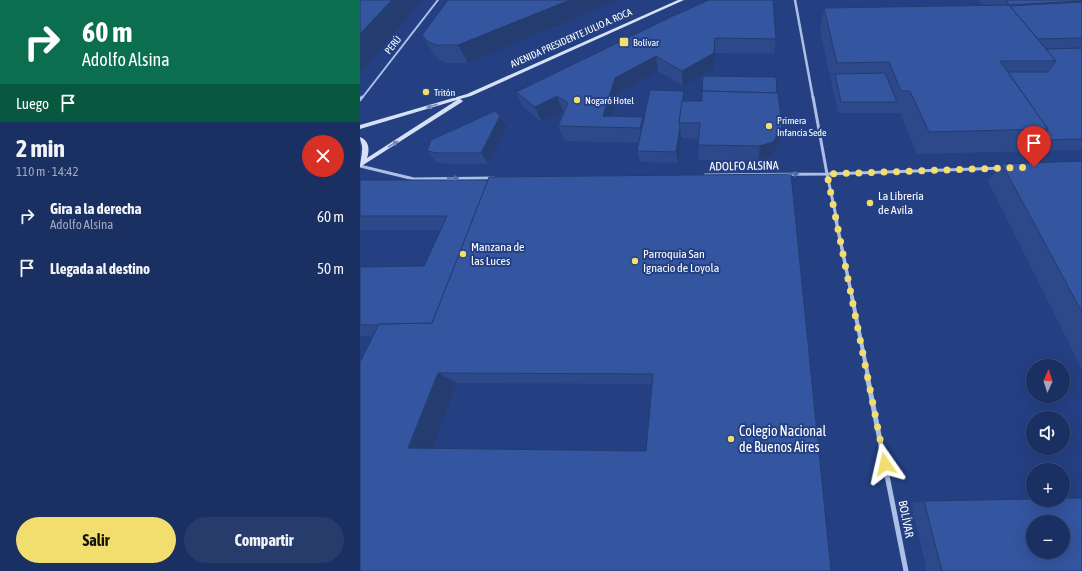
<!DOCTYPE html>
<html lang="es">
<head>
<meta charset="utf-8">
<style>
	body { margin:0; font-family:"Asap Condensed",sans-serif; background:#283c6b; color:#f1f3f6; height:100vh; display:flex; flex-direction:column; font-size:15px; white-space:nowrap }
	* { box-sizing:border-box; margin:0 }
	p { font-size:13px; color:#a0a9be }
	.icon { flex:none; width:22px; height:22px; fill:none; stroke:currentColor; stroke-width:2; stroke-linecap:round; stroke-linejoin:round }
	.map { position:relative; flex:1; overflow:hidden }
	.panel { display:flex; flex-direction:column; background:#1b3062; width:360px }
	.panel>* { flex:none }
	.top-card { background:#0b6e4f; color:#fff; overflow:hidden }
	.needle { width:26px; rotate:3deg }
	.buttons { position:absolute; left:666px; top:359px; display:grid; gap:8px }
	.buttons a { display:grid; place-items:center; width:44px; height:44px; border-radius:50%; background:#1b3062; box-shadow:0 4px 16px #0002,0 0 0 1px #394b77; font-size:20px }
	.pin { position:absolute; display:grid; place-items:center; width:34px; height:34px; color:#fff; margin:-41px -17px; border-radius:50% 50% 50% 0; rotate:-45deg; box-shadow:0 0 4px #0007 }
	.pin .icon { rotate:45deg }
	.me { position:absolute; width:44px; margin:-22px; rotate:349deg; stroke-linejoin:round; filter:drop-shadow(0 0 3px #0008) }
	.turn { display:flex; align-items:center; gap:14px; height:84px; padding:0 16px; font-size:18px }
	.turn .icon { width:52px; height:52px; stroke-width:2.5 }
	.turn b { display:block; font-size:28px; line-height:34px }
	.then { display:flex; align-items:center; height:38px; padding:0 16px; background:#0003; gap:8px; font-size:15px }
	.round { display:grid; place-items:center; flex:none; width:42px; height:42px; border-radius:21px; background:#283c6b }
	.headline { display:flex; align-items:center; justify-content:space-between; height:68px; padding:0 16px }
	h1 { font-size:24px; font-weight:700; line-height:30px }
	.button { display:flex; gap:8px; margin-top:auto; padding:8px 16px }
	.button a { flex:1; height:46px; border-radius:24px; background:#f2de6f; color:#111; font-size:16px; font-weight:700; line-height:46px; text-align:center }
	.button a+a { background:#283c6b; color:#f1f3f6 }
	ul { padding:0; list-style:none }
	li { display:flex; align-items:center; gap:12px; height:52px; padding:0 16px }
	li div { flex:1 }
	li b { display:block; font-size:15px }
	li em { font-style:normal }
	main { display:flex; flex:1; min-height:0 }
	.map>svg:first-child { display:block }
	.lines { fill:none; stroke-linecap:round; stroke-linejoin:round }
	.pedestrian-far2 { stroke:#acbfe7; stroke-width:2 }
	.pedestrian-far1 { stroke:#acbfe7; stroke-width:3 }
	.pedestrian { stroke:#acbfe7; stroke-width:3.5 }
	.minor-far3 { stroke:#acbfe7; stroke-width:2.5 }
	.minor-far2 { stroke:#acbfe7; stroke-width:3 }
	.minor-far1 { stroke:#acbfe7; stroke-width:4 }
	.minor { stroke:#acbfe7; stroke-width:5 }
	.secondary { fill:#d6e0f6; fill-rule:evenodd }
	.wall { fill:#2d4989; fill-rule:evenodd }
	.shaded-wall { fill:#243c6f }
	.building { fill:#34559f; stroke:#243c6f; fill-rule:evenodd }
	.oneway { fill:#7488b7 }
	.oneway2 { fill:#546ca6 }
	.route { stroke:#f2de6f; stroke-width:7; stroke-dasharray:0 12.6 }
	.poi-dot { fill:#f2de6f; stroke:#244083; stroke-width:1.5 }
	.labels { text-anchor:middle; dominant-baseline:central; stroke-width:4; stroke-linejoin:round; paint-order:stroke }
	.far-street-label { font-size:10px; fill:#fff; stroke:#244083 }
	.far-poi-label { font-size:10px; fill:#fff; stroke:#244083; text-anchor:start }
	.street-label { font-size:12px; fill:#fff; stroke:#244083 }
	.poi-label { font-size:12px; fill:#fff; stroke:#244083; text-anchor:start }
	.near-poi-label { font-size:14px; fill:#fff; stroke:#244083; text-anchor:start }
</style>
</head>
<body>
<main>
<section class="panel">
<div class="top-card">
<div class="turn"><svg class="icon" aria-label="right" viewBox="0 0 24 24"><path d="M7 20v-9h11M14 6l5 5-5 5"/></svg><div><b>60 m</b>Adolfo Alsina</div></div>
<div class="then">Luego<svg class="icon" aria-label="arrive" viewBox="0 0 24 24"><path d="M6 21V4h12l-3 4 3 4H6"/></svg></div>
</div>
<div class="headline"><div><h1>2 min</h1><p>110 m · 14:42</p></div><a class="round" style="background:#d93025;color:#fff"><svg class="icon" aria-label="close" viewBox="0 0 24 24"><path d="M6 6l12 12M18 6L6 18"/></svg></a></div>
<ul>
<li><svg class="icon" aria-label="right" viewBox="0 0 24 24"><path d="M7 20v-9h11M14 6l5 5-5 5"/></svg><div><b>Gira a la derecha</b><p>Adolfo Alsina</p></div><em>60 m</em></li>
<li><svg class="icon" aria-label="arrive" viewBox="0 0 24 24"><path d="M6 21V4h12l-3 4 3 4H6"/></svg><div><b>Llegada al destino</b></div><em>50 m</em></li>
</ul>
<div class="button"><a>Salir</a><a>Compartir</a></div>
</section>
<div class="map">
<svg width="722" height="571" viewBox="0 0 722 571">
	<rect width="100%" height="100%" fill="#244083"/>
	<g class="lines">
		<path class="pedestrian-far2" d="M 2,98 L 78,0"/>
		<g class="pedestrian-far1">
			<path d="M 0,100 L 2,97"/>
			<path d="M 467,174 L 477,221"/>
		</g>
		<path class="pedestrian" d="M 476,220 L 492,297"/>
		<path class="minor-far3" d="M 435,0 L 453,98"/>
		<g class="minor-far2">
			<path d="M 453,97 L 467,174"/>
			<path d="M 0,166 L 54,179 L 134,178"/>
			<path d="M 345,175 L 467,174 L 644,168"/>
		</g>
		<path class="minor-far1" d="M 492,297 L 508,376"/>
		<path class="minor" d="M 507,375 L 546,571"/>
		<path class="secondary" d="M 318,0 L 324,0 L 111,96 L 100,99 L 103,101 L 102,102 L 0,167 C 0,161 2,156 2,150 C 3,145 0,142 0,137 C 9,141 10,149 7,158 L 97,100 L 0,129 L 0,125 L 107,94 Z"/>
	</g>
	<g class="wall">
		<path d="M 88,0 L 108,63 L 86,63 L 78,59 L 73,53 L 62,35 Z"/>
		<path d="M 619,0 L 722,0 L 722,150 L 557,154 L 540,113 L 478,113 L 460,30 L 464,8 L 622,5 Z"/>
		<path d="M 313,16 L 416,39 L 414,54 L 355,53 L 354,68 L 323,86 L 298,71 L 259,93 L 252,116 L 283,117 L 283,121 L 324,91 L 325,101 L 342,101 L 417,93 L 422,127 L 420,142 L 411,156 L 398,161 L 339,160 L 338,145 L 338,139 L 321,138 L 318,163 L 280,162 L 277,151 L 279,143 L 205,141 L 198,126 L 204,112 L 203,111 L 182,122 L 163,107 L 156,92 Z"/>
		<path d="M 140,116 L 147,127 L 129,164 L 86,164 L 76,162 L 67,151 Z"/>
		<path d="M 722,161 L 722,369 L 628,181 L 642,164 Z"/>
		<path d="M 0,180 L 128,180 L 471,571 L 0,571 L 13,336 L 0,336 L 0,267 L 64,266 L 81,230 L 0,230 ZM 97,383 L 292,384 L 286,451 L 73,448 Z"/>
		<path d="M 564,501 L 722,571 L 567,571 L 551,503 Z"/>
	</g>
	<g class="shaded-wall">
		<path d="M 32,0 L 61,0 L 53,11 L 0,73 L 0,34 Z"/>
		<path d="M 210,0 L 257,0 L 108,63 L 98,45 Z"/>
		<path d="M 355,38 L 355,53 L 354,68 L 323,86 L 322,71 Z"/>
		<path d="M 296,56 L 298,71 L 259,93 L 249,128 L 243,116 L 255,78 Z"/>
		<path d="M 324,91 L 325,102 L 320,123 Z"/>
		<path d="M 197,96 L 203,111 L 182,122 L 175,107 Z"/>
		<path d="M 140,116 L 147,127 L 129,164 L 121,153 Z"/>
		<path d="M 283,117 L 286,132 L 283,144 L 280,128 Z"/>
		<path d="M 320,127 L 321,138 L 318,163 L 316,152 Z"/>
		<path d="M 422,127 L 420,142 L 411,156 L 398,161 L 400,146 Z"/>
		<path d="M 78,373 L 97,383 L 71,453 L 48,448 Z"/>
	</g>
	<g class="building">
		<path d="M 0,0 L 32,0 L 0,34 Z"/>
		<path d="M 88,0 L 210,0 L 98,45 L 76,45 L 67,41 L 62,35 Z"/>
		<path d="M 349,0 L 413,0 L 416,39 L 355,38 L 354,53 L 322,71 L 296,56 L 255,78 L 243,116 L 283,117 L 280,128 L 198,126 L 208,103 L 197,96 L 175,107 L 156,92 L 313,16 Z"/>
		<path d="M 646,0 L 722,0 L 722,1 L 649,5 Z"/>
		<path d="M 722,2 L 722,38 L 678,39 L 650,6 Z"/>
		<path d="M 649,5 L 696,61 L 640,61 L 688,129 L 569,132 L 550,91 L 541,91 L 529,62 L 477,63 L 464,8 Z"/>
		<path d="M 722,48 L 722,139 L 679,140 L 688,129 L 648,72 L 688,72 L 696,61 L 686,49 Z"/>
		<path d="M 525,73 L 537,102 L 481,102 L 475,74 Z"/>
		<path d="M 343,76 L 416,77 L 417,93 L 342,91 Z"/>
		<path d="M 290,90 L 324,91 L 319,123 L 320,127 L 316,152 L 277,151 Z"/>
		<path d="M 342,91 L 418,93 L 422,127 L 413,142 L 400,146 L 338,145 L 340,123 L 319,123 L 322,101 L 342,101 Z"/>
		<path d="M 135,111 L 140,116 L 121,153 L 78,153 L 67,151 L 71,140 Z"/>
		<path d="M 722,161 L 722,312 L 642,164 Z"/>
		<path d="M 431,174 L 471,571 L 0,571 L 0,362 L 19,324 L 72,323 L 129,177 ZM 78,373 L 293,374 L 286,451 L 48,448 Z"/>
		<path d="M 0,180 L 128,180 L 72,323 L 19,324 L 18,325 L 0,325 L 0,267 L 64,266 L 87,216 L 0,216 Z"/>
		<path d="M 703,498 L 722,498 L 722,571 L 582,571 L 564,501 L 673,499 L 673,500 L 703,500 ZM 673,522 L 703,522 L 703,552 L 673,552 Z"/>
	</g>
	<defs><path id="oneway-solid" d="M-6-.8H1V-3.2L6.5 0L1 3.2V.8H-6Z"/></defs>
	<g class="oneway">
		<use href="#oneway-solid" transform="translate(72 106) rotate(163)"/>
		<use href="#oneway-solid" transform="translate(33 144) rotate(-31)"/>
	</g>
	<g class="oneway2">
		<use href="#oneway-solid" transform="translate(433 174) rotate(-1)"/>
		<use href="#oneway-solid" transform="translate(93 178) rotate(-1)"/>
	</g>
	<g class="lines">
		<path class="route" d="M 525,464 L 467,174 L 674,167"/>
	</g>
	<g class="poi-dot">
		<rect x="259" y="37" width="10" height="10" rx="2"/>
		<circle cx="66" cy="92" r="4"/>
		<circle cx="217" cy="100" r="4"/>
		<circle cx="409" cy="126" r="4"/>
		<circle cx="510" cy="203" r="4"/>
		<circle cx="103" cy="254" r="4"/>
		<circle cx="275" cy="261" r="4"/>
		<circle cx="371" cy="439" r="4"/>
	</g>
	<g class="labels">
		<g class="far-street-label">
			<text transform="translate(211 38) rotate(-24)">AVENIDA PRESIDENTE JULIO A. ROCA</text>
			<text transform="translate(33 45) rotate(-52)">PERÚ</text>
		</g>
		<g class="far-poi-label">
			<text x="273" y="42">Bolívar</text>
			<text x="74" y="92">Tritón</text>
			<text x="225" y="100">Nogaró Hotel</text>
			<text x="417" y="120">Primera<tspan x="417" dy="12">Infancia Sede</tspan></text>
		</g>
		<g class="street-label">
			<text transform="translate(384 166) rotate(-1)">ADOLFO ALSINA</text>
			<text transform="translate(546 519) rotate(79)">BOLÍVAR</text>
		</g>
		<g class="poi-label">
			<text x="518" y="196">La Librería<tspan x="518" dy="14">de Avila</tspan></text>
			<text x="111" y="247">Manzana de<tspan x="111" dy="14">las Luces</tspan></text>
			<text x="283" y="254">Parroquia San<tspan x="283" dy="14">Ignacio de Loyola</tspan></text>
		</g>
		<g class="near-poi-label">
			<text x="379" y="431">Colegio Nacional<tspan x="379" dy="16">de Buenos Aires</tspan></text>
		</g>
	</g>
</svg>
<div class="buttons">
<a><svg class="needle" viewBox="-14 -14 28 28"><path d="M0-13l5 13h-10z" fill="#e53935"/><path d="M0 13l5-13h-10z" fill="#a0a9be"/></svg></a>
<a><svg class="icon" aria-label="sound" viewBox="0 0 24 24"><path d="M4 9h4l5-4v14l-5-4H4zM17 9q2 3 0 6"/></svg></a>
<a>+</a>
<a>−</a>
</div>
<div class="pin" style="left:674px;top:167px;background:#d93025"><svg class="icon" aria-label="arrive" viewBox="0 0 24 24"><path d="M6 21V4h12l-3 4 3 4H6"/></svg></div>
<svg class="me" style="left:525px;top:464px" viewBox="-20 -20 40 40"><path d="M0-17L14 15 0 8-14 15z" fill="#f2de6f" stroke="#fff" stroke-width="4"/></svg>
</div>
</main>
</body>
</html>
